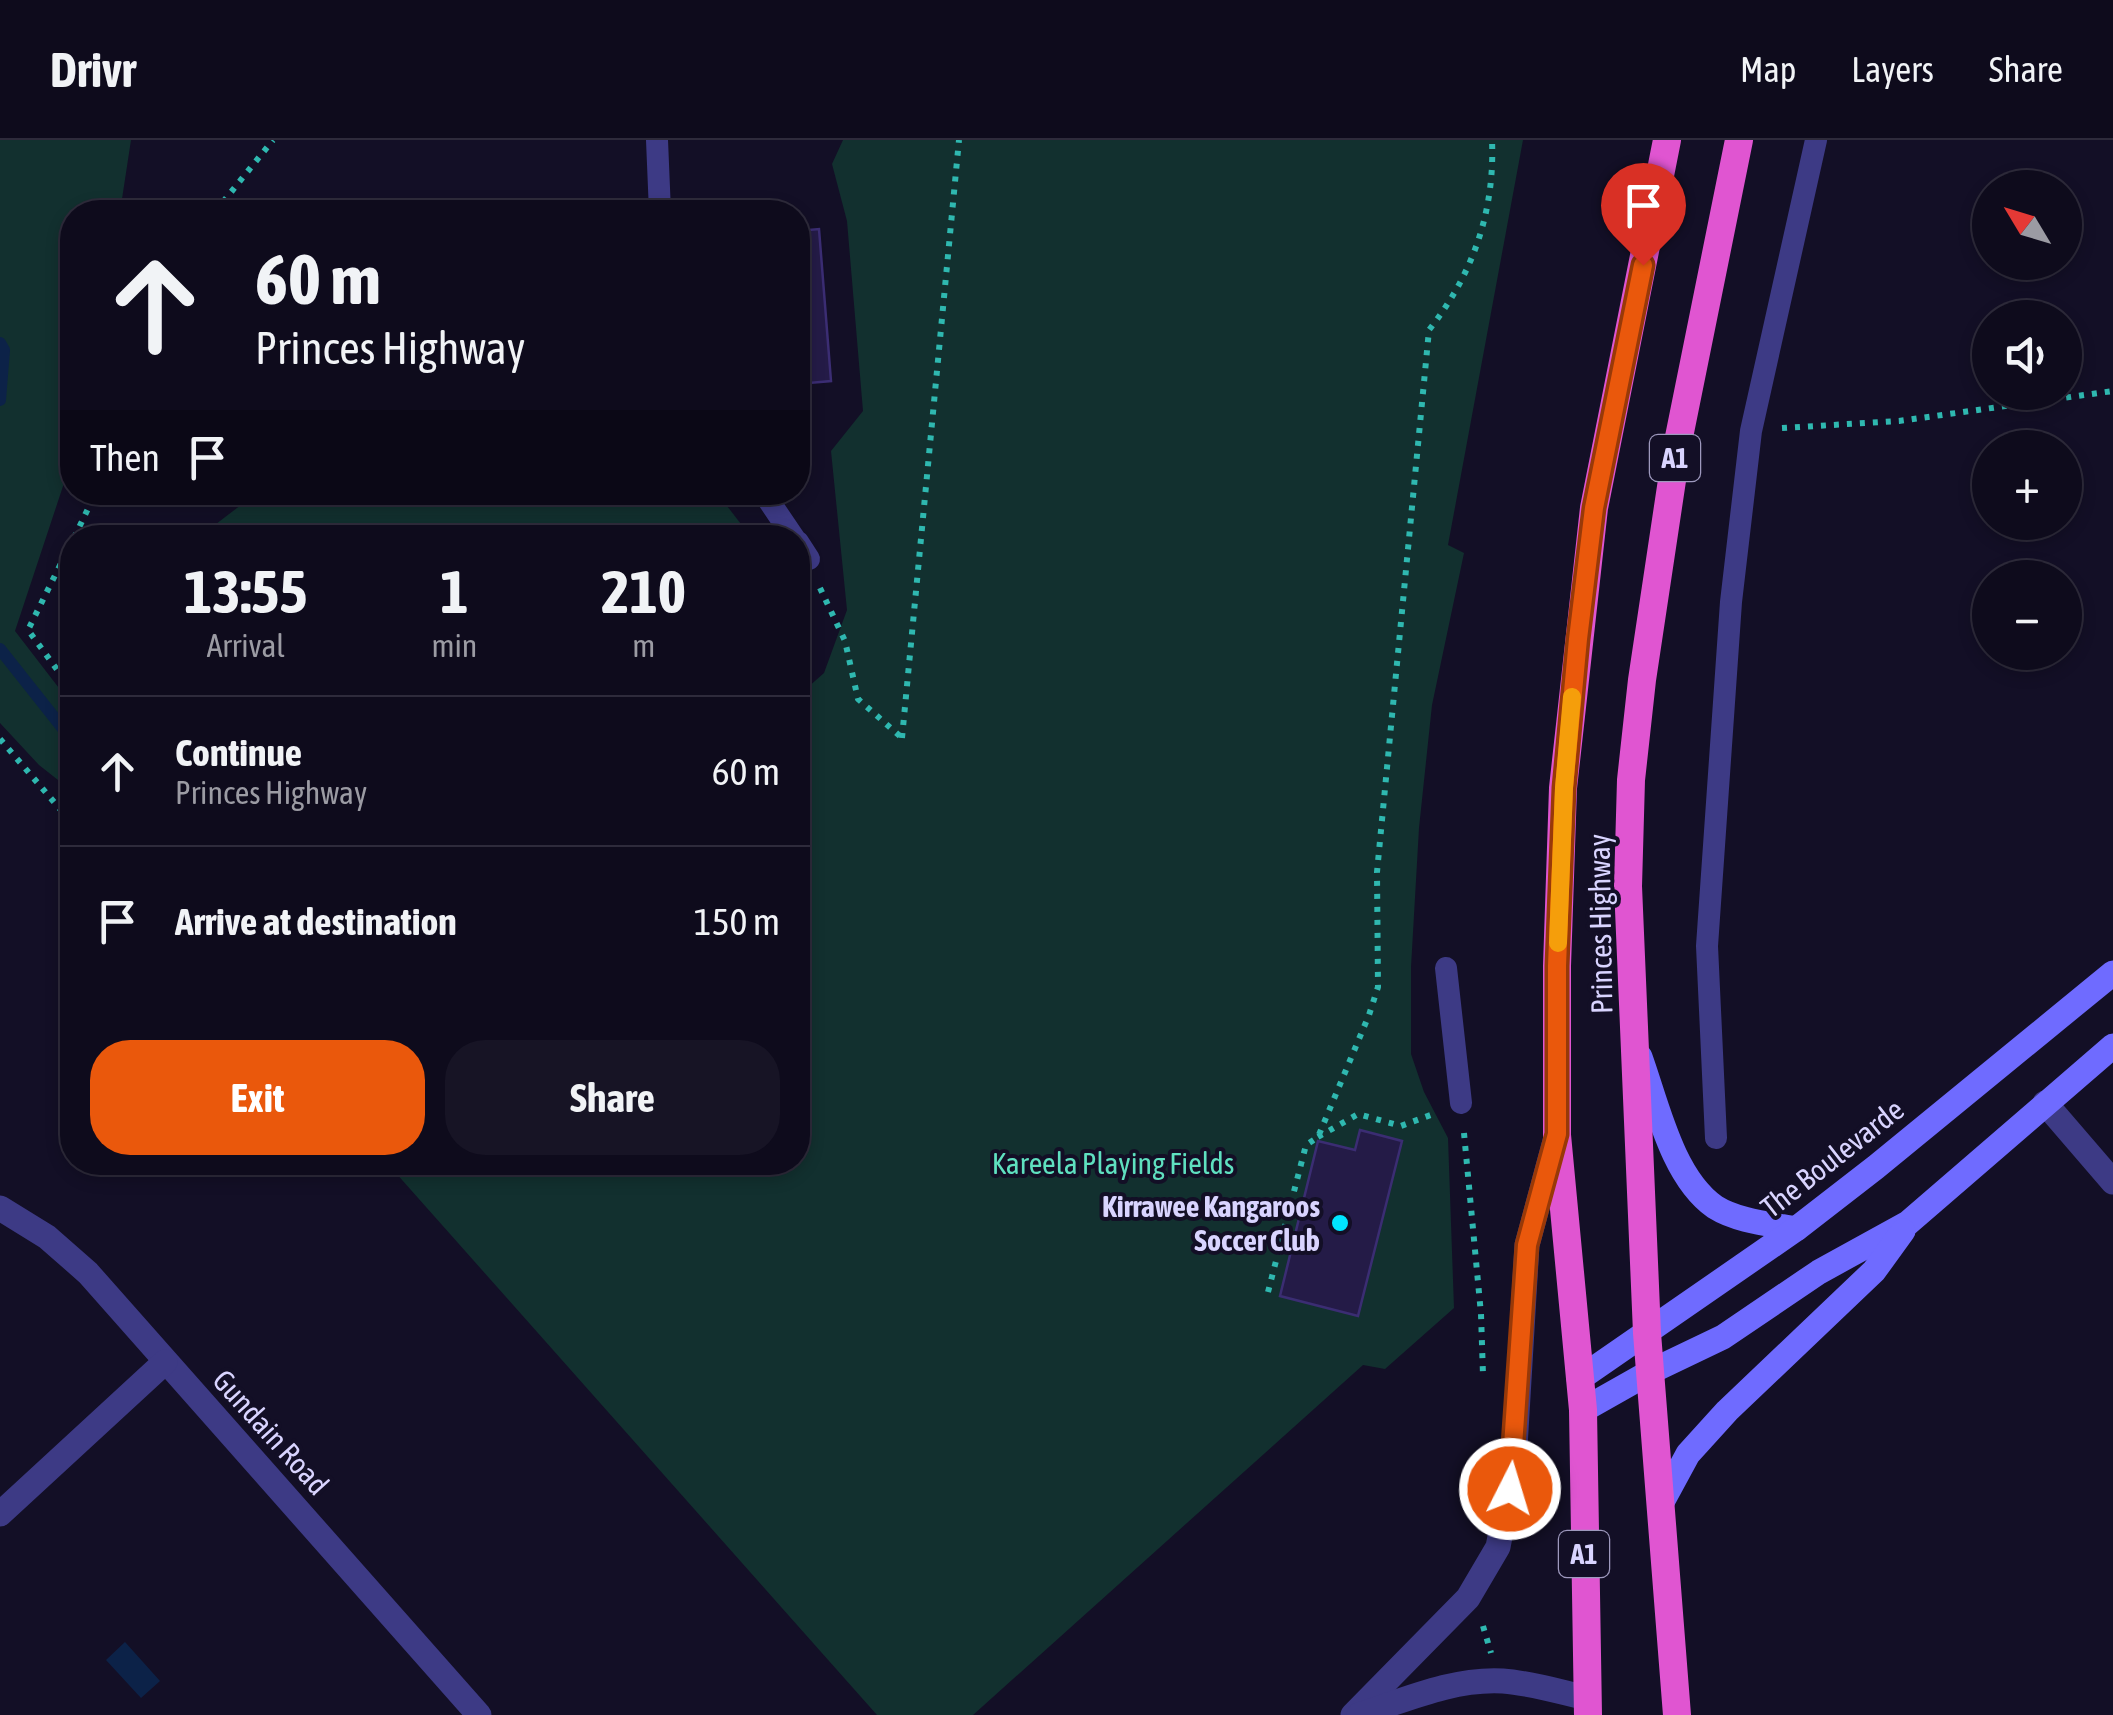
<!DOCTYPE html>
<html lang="en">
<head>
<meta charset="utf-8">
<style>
	body { margin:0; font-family:"Asap Condensed",sans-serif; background:#171425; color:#f1f3f6; height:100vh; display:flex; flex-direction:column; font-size:38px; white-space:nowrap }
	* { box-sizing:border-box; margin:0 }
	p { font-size:32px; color:#9b9ba3 }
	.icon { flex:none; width:55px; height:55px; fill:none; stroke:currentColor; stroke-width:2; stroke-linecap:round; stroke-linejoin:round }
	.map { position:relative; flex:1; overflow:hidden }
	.sheet { position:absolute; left:60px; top:385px; width:750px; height:650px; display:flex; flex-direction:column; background:#0e0b1c; border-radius:40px; box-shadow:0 5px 15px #0003,0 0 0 2px #2e2b3b }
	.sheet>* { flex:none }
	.guide { position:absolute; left:60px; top:60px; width:750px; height:305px; border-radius:40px; box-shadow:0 5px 15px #0003,0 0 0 2px #2e2b3b; background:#0e0b1c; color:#f1f3f6; overflow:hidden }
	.needle { width:65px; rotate:308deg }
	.tools { position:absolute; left:1972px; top:30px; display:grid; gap:20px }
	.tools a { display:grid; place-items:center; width:110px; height:110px; border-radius:50%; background:#0e0b1c; box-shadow:0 5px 15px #0003,0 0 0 2px #2e2b3b; font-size:50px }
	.pin { position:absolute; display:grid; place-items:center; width:85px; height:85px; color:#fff; margin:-102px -42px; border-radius:50% 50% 50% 0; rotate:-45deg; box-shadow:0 0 10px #0007 }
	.pin .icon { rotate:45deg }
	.me { position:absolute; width:110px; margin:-55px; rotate:5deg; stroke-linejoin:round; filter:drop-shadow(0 0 8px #0008) }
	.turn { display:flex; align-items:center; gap:35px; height:210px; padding:0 30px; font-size:45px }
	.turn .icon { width:130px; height:130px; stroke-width:2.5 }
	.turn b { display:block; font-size:70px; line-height:85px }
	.then { display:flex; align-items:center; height:95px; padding:0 30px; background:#0003; gap:20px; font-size:38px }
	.eta { display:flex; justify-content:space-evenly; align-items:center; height:170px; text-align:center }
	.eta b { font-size:60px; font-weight:700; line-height:70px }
	.button { display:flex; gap:20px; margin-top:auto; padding:20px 30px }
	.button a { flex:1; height:115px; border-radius:40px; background:#ea580c; color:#fff; font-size:40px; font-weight:700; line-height:115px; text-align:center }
	.button a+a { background:#171425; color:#f1f3f6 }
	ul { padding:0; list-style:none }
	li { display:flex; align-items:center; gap:30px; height:150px; padding:0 30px; border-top:2px solid #2e2b3b }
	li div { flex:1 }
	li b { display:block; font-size:38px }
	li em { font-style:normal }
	header { display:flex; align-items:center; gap:60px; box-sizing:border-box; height:140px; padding:0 50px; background:#0e0b1c; border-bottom:2px solid #2e2b3b }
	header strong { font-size:48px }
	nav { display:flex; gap:55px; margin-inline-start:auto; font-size:35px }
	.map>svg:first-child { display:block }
	.green { fill:#12302f }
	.water { fill:#0c2248 }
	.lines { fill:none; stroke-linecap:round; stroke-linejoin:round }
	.stream { stroke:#0c2248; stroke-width:12 }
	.building { fill:#241b47; stroke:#3b2d73; stroke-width:2.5 }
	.path { stroke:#2fb8b0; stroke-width:6; stroke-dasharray:5 8; stroke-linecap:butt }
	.service { stroke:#3d3a85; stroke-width:22 }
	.minor { stroke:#3d3a85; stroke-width:25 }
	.secondary { stroke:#6f6bff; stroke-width:25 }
	.trunk { stroke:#e055d1; stroke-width:28 }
	.route-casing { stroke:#983908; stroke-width:25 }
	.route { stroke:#ea580c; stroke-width:18 }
	.slow { stroke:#f59e0b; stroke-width:18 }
	.poi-dot { fill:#00e5ff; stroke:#130f26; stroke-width:4 }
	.labels { text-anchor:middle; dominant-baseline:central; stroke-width:8; stroke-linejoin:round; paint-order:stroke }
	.shield { fill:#130f26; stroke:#9e99be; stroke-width:2.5 }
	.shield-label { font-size:28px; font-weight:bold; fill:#d9d4ff }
	.street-label { font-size:30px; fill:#d9d4ff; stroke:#130f26 }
	.park-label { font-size:30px; fill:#5fe0c0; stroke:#130f26 }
	.poi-label { font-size:30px; font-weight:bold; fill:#d9d4ff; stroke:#130f26; text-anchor:end }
</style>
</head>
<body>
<header>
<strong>Drivr</strong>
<nav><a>Map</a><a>Layers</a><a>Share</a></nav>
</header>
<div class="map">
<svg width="2113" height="1575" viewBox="0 0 2113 1575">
	<rect width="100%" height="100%" fill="#130f26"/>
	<g class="green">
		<path d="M 0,0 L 131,0 L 120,72 L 72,72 L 72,319 L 15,491 L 72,565 L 72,651 L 39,625 L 0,583 Z"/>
		<path d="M 843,0 L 1523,0 L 1448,405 L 1464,413 L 1432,565 L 1419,688 L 1411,827 L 1411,914 L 1424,952 L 1448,998 L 1454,1168 L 1385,1229 L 1363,1225 L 973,1575 L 877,1575 L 387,1023 L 798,1022 L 798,556 L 824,533 L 847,470 L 831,311 L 863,271 L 847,81 L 832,24 Z"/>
		<path d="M 258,352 L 717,353 L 751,397 L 199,397 Z"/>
	</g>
	<path class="water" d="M 125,1502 L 160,1541 L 141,1558 L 106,1520 Z"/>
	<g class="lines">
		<g class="stream">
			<path d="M 0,203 L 4,210 L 0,260"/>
			<path d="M 0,509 L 72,600"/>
		</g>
	</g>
	<g class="building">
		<path d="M 819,89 L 831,241 L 798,244 L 798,91 Z"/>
		<path d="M 1360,990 L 1402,1001 L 1358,1176 L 1280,1156 L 1318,1001 L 1355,1010 Z"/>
	</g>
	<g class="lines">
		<g class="path">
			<path d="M 215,72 L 273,0"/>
			<path d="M 1782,288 L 1899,281 L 2113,251"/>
			<path d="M 74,398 L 96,352"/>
			<path d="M 72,401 L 28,490 L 72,550"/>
			<path d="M 820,448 L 845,501 L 858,559 L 902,598"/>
			<path d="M 902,598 L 959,0"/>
			<path d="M 0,599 L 72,683"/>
			<path d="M 1464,993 L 1481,1174 L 1483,1235"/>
			<path d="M 1318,997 L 1358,974 L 1401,986 L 1436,973"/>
			<path d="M 1268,1152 L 1306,1005 L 1318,997 L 1369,875 L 1378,847 L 1377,732 L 1429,190 C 1473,134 1495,71 1492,0"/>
			<path d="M 1483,1486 L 1491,1513"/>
		</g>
		<g class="service">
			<path d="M 657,0 L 660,72"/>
			<path d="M 763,352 L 794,398"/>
			<path d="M 798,402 L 809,419"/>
			<path d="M 1446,828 L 1461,963"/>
			<path d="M 1716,998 L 1707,806 L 1731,462 L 1751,291 L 1816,0"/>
		</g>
		<g class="minor">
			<path d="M 2045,963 L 2113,1042"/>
			<path d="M 0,1068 L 47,1097 L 88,1133 L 479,1575"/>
			<path d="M 0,1374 L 165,1222"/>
			<path d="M 1353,1575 L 1468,1458 L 1498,1407 L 1514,1324 L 1527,1105 L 1555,1001"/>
			<path d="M 1359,1575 C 1405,1560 1454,1538 1503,1541 C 1531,1543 1560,1552 1587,1558"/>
		</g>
		<g class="secondary">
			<path d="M 1640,917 C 1657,964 1672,1037 1715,1067 C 1737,1081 1770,1084 1796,1089"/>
			<path d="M 1579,1239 L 1796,1089 L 1876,1027 L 2113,833"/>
			<path d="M 1583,1270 L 1652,1231 L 1723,1197 L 1819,1132 L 1908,1083 L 2113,906"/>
			<path d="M 1662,1362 L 1688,1314 L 1727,1271 L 1874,1131 L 1903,1091"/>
		</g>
		<g class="trunk">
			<path d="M 1588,1575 L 1583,1270 L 1557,995 L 1557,826 L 1563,648 L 1594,368 L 1667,0"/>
			<path d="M 1677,1575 L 1647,1193 L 1628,746 L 1631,640 L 1642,540 L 1677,307 L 1739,0"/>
		</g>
	</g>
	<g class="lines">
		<defs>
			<path id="route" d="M 1510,1349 L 1527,1105 L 1557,994 L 1557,826 L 1564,648 L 1578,499 L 1594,368 L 1643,125"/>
		</defs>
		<use href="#route" class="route-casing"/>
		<use href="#route" class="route"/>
		<path class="slow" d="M 1558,803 L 1564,648 L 1572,557"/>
	</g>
	<circle class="poi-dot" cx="1340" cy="1083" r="10"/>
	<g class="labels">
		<g class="shield">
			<rect x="1650" y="295" width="50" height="46" rx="8"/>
			<rect x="1559" y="1391" width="50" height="46" rx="8"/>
		</g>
		<g class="shield-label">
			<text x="1675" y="318">A1</text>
			<text x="1584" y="1414">A1</text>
		</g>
		<g class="street-label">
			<text transform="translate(1600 784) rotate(-91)">Princes Highway</text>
			<text transform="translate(1832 1018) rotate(-38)">The Boulevarde</text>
			<text transform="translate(271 1292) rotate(48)">Gundain Road</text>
		</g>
		<g class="park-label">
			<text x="1113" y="1023">Kareela Playing Fields</text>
		</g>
		<g class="poi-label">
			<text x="1320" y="1066">Kirrawee Kangaroos<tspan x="1320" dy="34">Soccer Club</tspan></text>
		</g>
	</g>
</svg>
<div class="tools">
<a><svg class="needle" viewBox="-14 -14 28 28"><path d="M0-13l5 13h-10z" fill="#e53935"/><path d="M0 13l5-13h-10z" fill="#9b9ba3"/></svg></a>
<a><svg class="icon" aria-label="sound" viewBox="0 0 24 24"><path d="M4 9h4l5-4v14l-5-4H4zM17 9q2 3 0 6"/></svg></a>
<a>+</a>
<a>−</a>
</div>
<div class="pin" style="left:1643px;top:125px;background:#d93025"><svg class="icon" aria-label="arrive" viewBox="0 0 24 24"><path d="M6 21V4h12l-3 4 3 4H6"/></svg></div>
<svg class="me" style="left:1510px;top:1349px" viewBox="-20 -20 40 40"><circle r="17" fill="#ea580c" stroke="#fff" stroke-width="3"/><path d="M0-11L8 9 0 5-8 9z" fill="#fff"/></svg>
<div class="guide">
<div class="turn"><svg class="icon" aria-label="ahead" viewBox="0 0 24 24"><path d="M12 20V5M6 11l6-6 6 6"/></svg><div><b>60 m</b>Princes Highway</div></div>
<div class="then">Then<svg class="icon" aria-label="arrive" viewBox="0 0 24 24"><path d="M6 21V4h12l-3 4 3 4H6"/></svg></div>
</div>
<section class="sheet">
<div class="eta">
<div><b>13:55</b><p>Arrival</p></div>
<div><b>1</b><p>min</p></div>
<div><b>210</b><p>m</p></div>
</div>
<ul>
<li><svg class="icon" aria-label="ahead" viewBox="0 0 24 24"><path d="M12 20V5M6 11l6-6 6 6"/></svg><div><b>Continue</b><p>Princes Highway</p></div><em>60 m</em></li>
<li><svg class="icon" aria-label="arrive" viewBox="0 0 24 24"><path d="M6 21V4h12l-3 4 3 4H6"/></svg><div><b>Arrive at destination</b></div><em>150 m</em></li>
</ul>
<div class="button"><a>Exit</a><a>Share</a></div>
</section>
</div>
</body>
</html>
